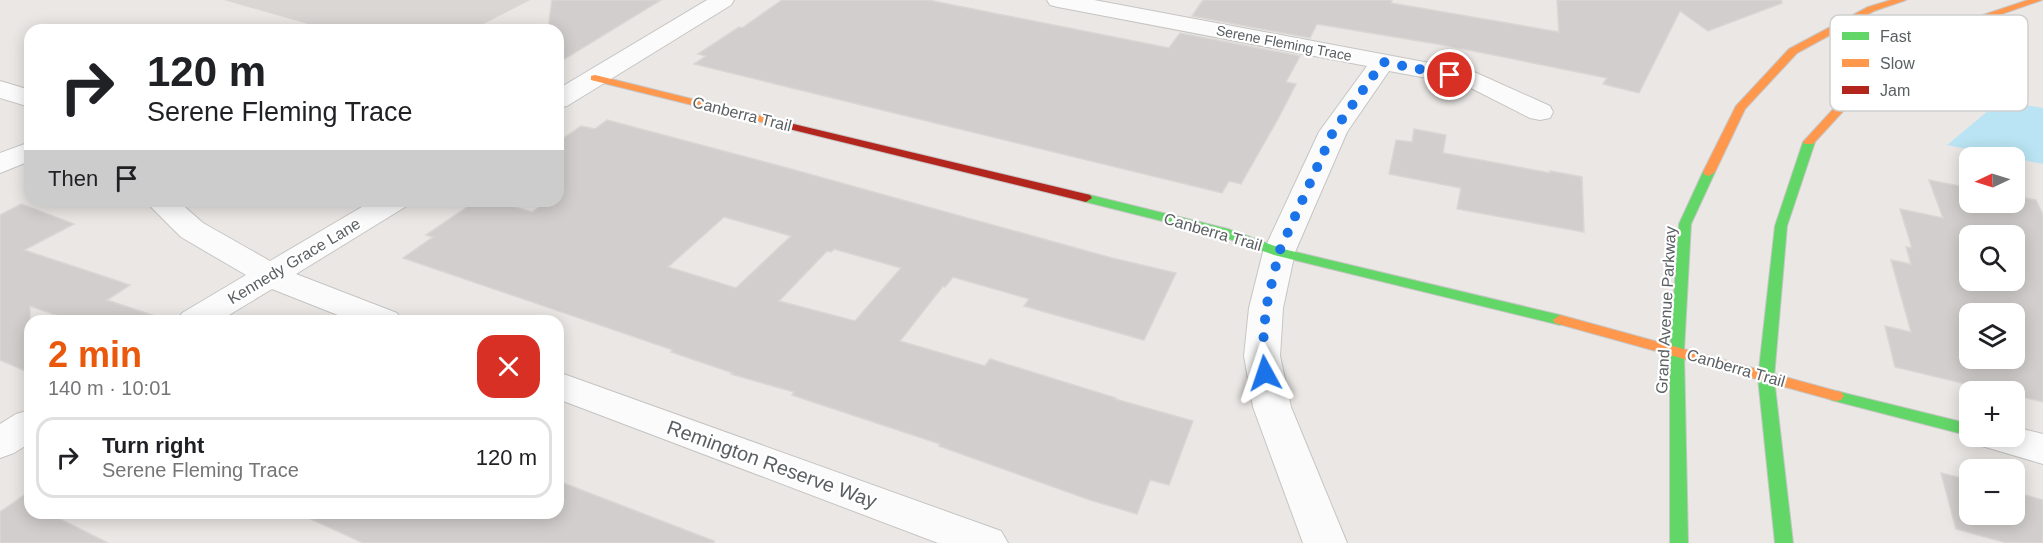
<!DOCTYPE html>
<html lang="en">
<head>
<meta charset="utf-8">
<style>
	body { margin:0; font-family:Arial,sans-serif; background:#f6f6f6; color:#202124; height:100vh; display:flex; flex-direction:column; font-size:22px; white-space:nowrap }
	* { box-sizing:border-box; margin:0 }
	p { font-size:20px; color:#757577 }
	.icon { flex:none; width:33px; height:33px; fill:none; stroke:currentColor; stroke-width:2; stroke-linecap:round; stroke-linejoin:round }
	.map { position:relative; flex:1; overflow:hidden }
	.sheet { position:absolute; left:24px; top:315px; width:540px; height:204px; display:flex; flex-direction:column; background:#fff; border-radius:18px; box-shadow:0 3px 15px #0003 }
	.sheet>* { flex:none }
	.guide { position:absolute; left:24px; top:24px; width:540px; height:183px; border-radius:18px; box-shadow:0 3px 15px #0003; background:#fff; color:#202124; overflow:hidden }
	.needle { width:39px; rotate:266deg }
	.controls { position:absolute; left:1959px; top:147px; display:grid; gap:12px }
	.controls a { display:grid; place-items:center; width:66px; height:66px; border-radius:12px; background:#fff; box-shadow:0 3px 15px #0003; font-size:30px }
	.pin { position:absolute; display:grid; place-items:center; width:51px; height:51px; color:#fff; margin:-26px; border:3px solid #fff; border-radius:50%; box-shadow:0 2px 6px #0007 }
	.me { position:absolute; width:66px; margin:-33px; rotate:355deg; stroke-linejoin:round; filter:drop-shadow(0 0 4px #0008) }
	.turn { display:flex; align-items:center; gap:21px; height:126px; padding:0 24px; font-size:27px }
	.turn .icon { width:78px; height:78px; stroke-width:2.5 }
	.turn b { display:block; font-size:42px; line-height:51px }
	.then { display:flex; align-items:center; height:57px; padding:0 24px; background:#0003; gap:12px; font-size:22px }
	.round { display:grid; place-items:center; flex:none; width:63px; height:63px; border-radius:18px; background:#f6f6f6 }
	.summary { display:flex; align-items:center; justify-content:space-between; height:102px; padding:0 24px }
	h1 { font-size:36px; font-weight:700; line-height:45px; color:#ea580c }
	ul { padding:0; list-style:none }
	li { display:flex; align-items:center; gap:18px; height:81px; margin:0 12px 9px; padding:0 12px; border:3px solid #e0e0e0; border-radius:18px }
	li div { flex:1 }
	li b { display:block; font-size:22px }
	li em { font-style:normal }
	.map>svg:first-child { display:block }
	.industrial { fill:#dad6d4 }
	.water { fill:#bae4f3 }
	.building { fill:#d1cecd; stroke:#d9d6d4; stroke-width:1.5; fill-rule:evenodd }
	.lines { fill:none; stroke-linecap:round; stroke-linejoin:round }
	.street-casing { stroke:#c6c5c4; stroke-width:2 }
	.fast-casing { stroke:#c6c6c6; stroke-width:2 }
	.slow-casing { stroke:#c6c6c6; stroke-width:2 }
	.jam-casing { stroke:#c6c6c6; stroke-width:2 }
	.street { fill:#fcfbfb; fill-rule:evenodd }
	.fast { fill:#63d668; fill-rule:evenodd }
	.slow { fill:#ff974d; fill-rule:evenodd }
	.jam { fill:#b3261e; fill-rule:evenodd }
	.route { stroke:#1a73e8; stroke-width:10; stroke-dasharray:0 18 }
	.labels { text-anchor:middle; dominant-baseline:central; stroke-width:4.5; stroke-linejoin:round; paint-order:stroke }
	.far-street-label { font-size:14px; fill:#5a5f62; stroke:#fff }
	.street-label { font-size:16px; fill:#5a5f62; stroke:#fff }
	.near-street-label { font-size:20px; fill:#5a5f62; stroke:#fff }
	.key { fill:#fff; stroke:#cecfd0; stroke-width:1.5 }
	.key-label { font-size:16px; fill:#5a5f62 }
</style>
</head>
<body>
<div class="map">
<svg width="2043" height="543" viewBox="0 0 2043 543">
	<rect width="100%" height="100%" fill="#eae7e4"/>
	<path class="industrial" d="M 224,0 L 530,0 L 472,30 L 329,30 Z"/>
	<path class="water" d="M 2009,102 L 2043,108 L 2043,164 L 1947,145 L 1994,106 Z"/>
	<g class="building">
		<path d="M 552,0 L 661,0 L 558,63 L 558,30 L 548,30 Z"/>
		<path d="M 782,0 L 928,0 L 1169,48 L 1180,33 L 1300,56 L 1286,82 L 1296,84 L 1279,117 L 1241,184 L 1229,181 L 1222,193 L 694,64 L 706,56 L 698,54 L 739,27 L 742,28 Z"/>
		<path d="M 1203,0 L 1392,0 L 1391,3 L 1559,32 L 1557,0 L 1781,0 L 1782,3 L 1708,31 L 1680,11 L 1639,93 L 1603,84 L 1607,78 L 1449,46 L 1317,24 L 1310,38 L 1192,16 Z"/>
		<path d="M 607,120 L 780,166 L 1112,258 L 1176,273 L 1144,340 L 1024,306 L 1029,299 L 953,277 L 945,287 L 943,286 L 900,341 L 985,366 L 990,359 L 1116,398 L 1115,399 L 1193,421 L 1169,485 L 1150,480 L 1137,514 L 1090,500 L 939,446 L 940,444 L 792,395 L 794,392 L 731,374 L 733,373 L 671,352 L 673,350 L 403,258 L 433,237 L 426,235 L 476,201 L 494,201 L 532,212 L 548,201 L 558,201 L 558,142 L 581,126 L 595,129 ZM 724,217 L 791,236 L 736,288 L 668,267 ZM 834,249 L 901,268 L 855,321 L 779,301 L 827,251 L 831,252 Z"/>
		<path d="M 1414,129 L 1446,135 L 1443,153 L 1550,173 L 1550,171 L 1582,177 L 1584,232 L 1457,209 L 1461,188 L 1389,174 L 1396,140 L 1412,142 Z"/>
		<path d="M 1929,180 L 1970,188 L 1970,202 L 2014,202 L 2014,196 L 2036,200 L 2043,215 L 2043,402 L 2014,395 L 2014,392 L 1999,392 L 1895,367 L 1885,326 L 1911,332 L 1891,260 L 1911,264 L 1906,247 L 1912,248 L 1900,209 L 1943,218 ZM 1970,236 L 2014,236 L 2014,280 L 1970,280 ZM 1970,314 L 2014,314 L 2014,358 L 1970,358 Z"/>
		<path d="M 21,204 L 74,224 L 24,250 L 130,285 L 107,300 L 155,316 L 154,321 L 73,321 L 30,306 L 30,373 L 0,360 L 0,215 Z"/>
		<path d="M 1941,473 L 1970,480 L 1970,514 L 2014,514 L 2014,492 L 2043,500 L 2043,543 L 2007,543 L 1956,529 Z"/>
		<path d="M 558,481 L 714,541 L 714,543 L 363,543 L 298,513 L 558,513 Z"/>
		<path d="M 30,491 L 30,513 L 48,513 L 108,543 L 0,543 L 0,512 Z"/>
	</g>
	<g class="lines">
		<defs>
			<g id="street">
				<path d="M 707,0 L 734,0 L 731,5 L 567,106 L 558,108 L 558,89 Z"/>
				<path d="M 1047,0 L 1094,0 L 1472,71 L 1550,106 L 1553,112 L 1550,118 L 1540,120 L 1530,118 L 1465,85 L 1389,71 L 1347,132 L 1295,252 L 1283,308 L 1280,356 L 1291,407 L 1347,543 L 1303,543 L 1253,407 L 1244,356 L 1249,308 L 1263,252 L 1319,132 L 1367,66 L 1058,7 L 1050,5 Z"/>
				<path d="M 0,81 L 30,90 L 30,107 L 0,98 Z"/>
				<path d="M 30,142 L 30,161 L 0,173 L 0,153 Z"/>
				<path d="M 145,201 L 178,201 L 203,223 L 270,261 L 372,201 L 409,201 L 405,207 L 296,274 L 397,313 L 402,321 L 353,321 L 272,289 L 219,321 L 177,321 L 182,313 L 246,275 L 181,237 Z"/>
				<path d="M 558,372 L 1001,531 L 1008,543 L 938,543 L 558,399 Z"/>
				<path d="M 30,410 L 30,443 L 14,453 L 0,458 L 0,424 L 16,414 Z"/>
				<path d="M 2014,427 L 2043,434 L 2043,464 L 1982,446 L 1977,436 L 2014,436 Z"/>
			</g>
			<g id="fast">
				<path d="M 1809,139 L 1815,142 L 1787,226 L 1774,378 L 1793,543 L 1775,543 L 1758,378 L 1775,226 L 1803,142 Z"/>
				<path d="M 1709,168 L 1715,172 L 1691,224 L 1684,351 L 1688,543 L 1670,543 L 1670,351 L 1679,224 L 1703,172 Z"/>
				<path d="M 1086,194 L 1228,229 L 1283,249 L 1560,315 L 1567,320 L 1560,325 L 1274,255 L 1218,235 L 1082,201 L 1080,198 L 1082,195 Z"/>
				<path d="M 1836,391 L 1970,424 L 1970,436 L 1831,400 L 1828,396 L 1831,392 Z"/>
			</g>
			<g id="slow">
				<path d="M 1891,0 L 1906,0 L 1874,11 L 1797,53 L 1745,109 L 1715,172 L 1709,176 L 1705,175 L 1703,172 L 1736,106 L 1789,49 L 1868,7 Z"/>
				<path d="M 2028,0 L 2042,0 L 1962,28 L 1879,72 L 1813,144 L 1805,144 L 1803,142 L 1871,68 L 1956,24 Z"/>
				<path d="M 595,75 L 789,123 L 791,125 L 785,128 L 591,80 L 591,76 Z"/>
				<path d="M 1560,315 L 1836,391 L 1841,392 L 1844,396 L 1841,400 L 1836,401 L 1555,323 L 1553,320 Z"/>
			</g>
			<path id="jam" d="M 785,122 L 1090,195 L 1092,198 L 1086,202 L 781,127 L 779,125 Z"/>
		</defs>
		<use href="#street" class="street-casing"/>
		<use href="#fast" class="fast-casing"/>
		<use href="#slow" class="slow-casing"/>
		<use href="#jam" class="jam-casing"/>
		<use href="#street" class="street"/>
		<use href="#fast" class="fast"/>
		<use href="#slow" class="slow"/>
		<use href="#jam" class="jam"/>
	</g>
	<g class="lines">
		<path class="route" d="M 1265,373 L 1262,356 L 1266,308 L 1279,252 L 1333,132 L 1383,62 L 1450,75"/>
	</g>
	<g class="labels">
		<g class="far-street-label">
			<text transform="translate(1284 43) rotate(11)">Serene Fleming Trace</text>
		</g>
		<g class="street-label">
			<text transform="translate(742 114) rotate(14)">Canberra Trail</text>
			<text transform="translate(1213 232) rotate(16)">Canberra Trail</text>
			<text transform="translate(294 261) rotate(-31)">Kennedy Grace Lane</text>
			<text transform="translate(1666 310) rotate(-87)">Grand Avenue Parkway</text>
			<text transform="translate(1736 368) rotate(16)">Canberra Trail</text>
		</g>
		<g class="near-street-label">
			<text transform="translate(772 464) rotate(20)">Remington Reserve Way</text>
		</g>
	</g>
	<rect x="1830" y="15" width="198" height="96" rx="9" class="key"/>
	<rect x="1842" y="32" width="27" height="8" fill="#63d668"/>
	<rect x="1842" y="59" width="27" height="8" fill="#ff974d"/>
	<rect x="1842" y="86" width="27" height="8" fill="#b3261e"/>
	<g class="key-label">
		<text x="1880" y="42">Fast</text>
		<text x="1880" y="69">Slow</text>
		<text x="1880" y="96">Jam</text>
	</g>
</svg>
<div class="controls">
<a><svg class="needle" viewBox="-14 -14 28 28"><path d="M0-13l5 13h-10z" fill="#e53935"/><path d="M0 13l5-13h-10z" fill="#757577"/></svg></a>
<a><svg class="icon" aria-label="search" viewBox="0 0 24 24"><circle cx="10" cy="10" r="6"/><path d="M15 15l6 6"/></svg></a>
<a><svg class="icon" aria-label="layers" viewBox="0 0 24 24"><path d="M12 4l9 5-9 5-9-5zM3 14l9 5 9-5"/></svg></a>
<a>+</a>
<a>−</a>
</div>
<div class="pin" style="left:1450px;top:75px;background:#d93025"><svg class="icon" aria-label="arrive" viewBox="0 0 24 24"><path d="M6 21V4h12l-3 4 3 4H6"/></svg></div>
<svg class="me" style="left:1265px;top:373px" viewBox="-20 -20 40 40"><path d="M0-17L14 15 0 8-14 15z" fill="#1a73e8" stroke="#fff" stroke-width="4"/></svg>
<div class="guide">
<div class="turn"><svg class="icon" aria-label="right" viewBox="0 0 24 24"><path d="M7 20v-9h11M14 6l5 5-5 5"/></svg><div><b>120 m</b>Serene Fleming Trace</div></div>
<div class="then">Then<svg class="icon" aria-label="arrive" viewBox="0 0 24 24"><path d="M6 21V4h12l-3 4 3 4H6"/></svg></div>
</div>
<section class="sheet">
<div class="summary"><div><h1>2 min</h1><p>140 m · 10:01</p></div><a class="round" style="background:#d93025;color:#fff"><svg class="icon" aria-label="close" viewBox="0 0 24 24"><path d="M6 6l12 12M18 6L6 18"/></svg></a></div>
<ul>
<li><svg class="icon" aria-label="right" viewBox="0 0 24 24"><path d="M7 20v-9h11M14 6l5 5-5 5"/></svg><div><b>Turn right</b><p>Serene Fleming Trace</p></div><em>120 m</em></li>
</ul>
</section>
</div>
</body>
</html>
